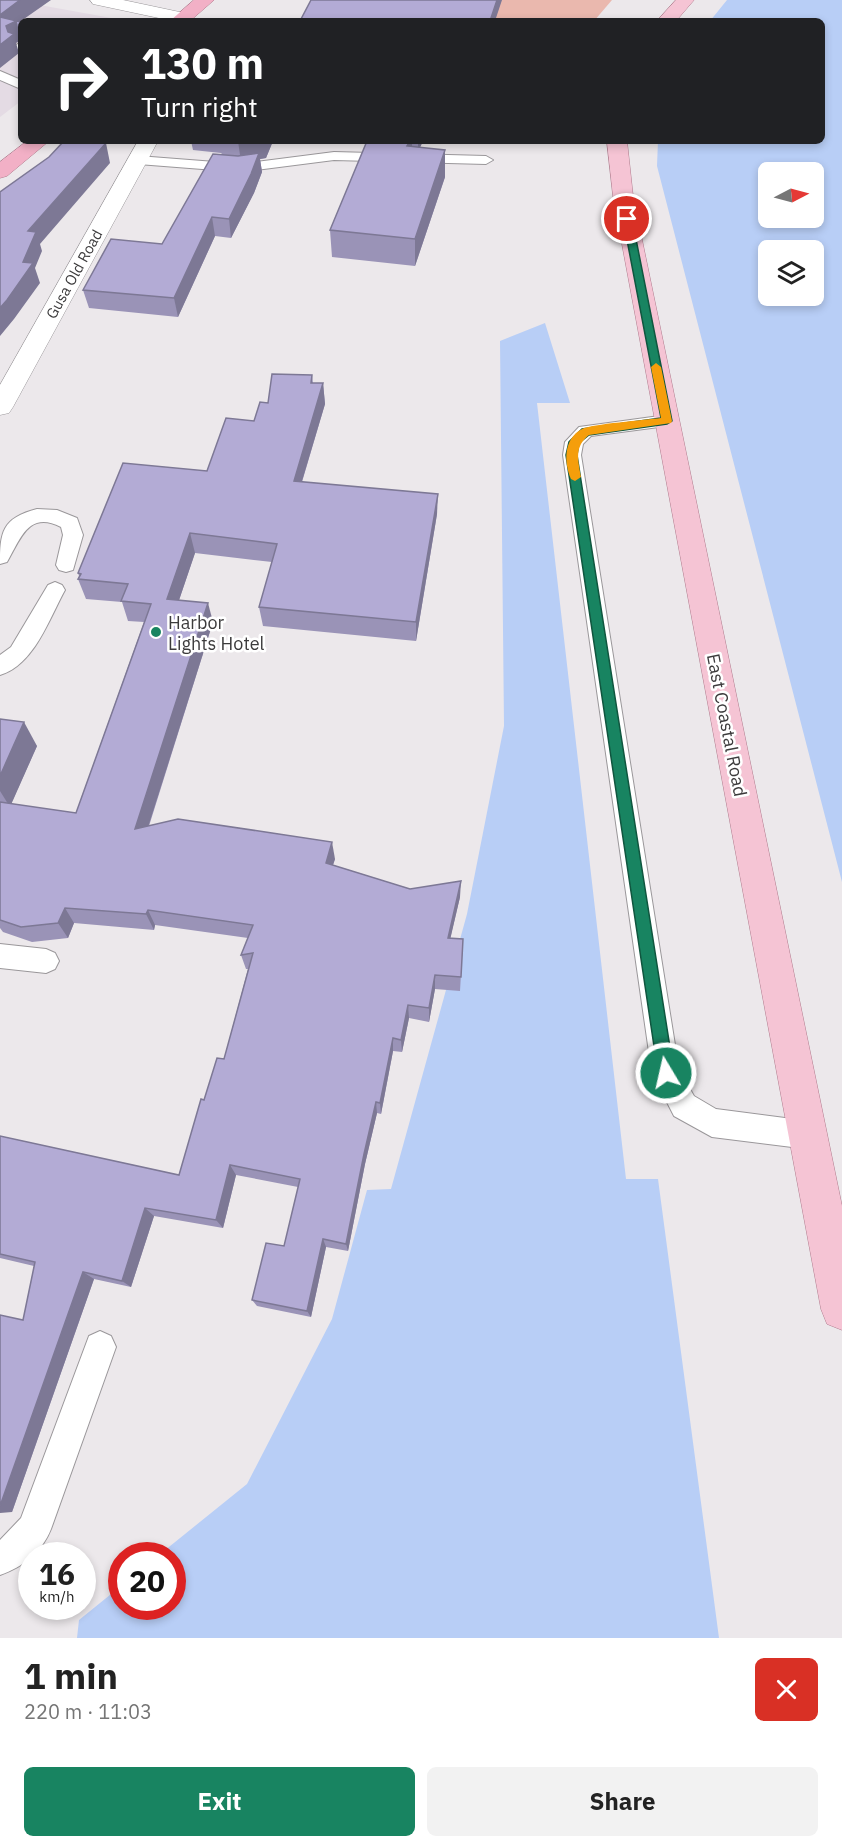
<!DOCTYPE html>
<html lang="en">
<head>
<meta charset="utf-8">
<style>
	body { margin:0; font-family:"IBM Plex Sans",sans-serif; background:#f2f2f2; color:#222; height:100vh; display:flex; flex-direction:column; font-size:22px; white-space:nowrap }
	* { box-sizing:border-box; margin:0 }
	p { font-size:20px; color:#767676 }
	.icon { flex:none; width:33px; height:33px; fill:none; stroke:currentColor; stroke-width:2; stroke-linecap:round; stroke-linejoin:round }
	.map { position:relative; height:1638px; overflow:hidden }
	.details { display:flex; flex-direction:column; background:#fff; flex:1 }
	.details>* { flex:none }
	.banner { position:absolute; left:18px; top:18px; width:807px; height:126px; border-radius:9px; box-shadow:0 3px 9px #0003; background:#202124; color:#fff; overflow:hidden }
	.needle { width:39px; rotate:84deg }
	.controls { position:absolute; left:758px; top:162px; display:grid; gap:12px }
	.controls a { display:grid; place-items:center; width:66px; height:66px; border-radius:9px; background:#fff; box-shadow:0 3px 9px #0003; font-size:30px }
	.speed { position:absolute; left:18px; top:1542px; display:flex; gap:12px; font-size:30px; font-weight:700; text-align:center }
	.speed>* { display:grid; place-content:center; width:78px; height:78px; border-radius:50%; background:#fff; box-shadow:0 3px 9px #0003; line-height:1 }
	.speed small { font-size:15px; font-weight:400 }
	.speed .limit { border:9px solid #d22; background:#fff; color:#111 }
	.pin { position:absolute; display:grid; place-items:center; width:51px; height:51px; color:#fff; margin:-26px; border:3px solid #fff; border-radius:50%; box-shadow:0 2px 6px #0007 }
	.me { position:absolute; width:66px; margin:-33px; rotate:351deg; stroke-linejoin:round; filter:drop-shadow(0 0 4px #0008) }
	.turn { display:flex; align-items:center; gap:21px; height:126px; padding:0 24px; font-size:27px }
	.turn .icon { width:78px; height:78px; stroke-width:2.5 }
	.turn b { display:block; font-size:42px; line-height:51px }
	.round { display:grid; place-items:center; flex:none; width:63px; height:63px; border-radius:9px; background:#f2f2f2 }
	.head { display:flex; align-items:center; justify-content:space-between; height:102px; padding:0 24px }
	h1 { font-size:36px; font-weight:700; line-height:45px }
	.primary-button { display:flex; gap:12px; margin-top:auto; padding:12px 24px }
	.primary-button a { flex:1; height:69px; border-radius:9px; background:#188461; color:#fff; font-size:24px; font-weight:700; line-height:69px; text-align:center }
	.primary-button a+a { background:#f2f2f2; color:#222 }
	.map>svg:first-child { display:block }
	.built { fill:#e4dbe4 }
	.green { fill:#eab8ae }
	.water { fill:#b8cef6; fill-rule:evenodd }
	.lines { fill:none; stroke-linecap:round; stroke-linejoin:round }
	.service-casing { stroke:#9a979a; stroke-width:2 }
	.minor-casing { stroke:#9a979a; stroke-width:1 }
	.tertiary-casing { stroke:#9a979a; stroke-width:1 }
	.primary-casing { stroke:#b07b8d; stroke-width:1 }
	.trunk-casing { stroke:#b07b8d; stroke-width:1 }
	.service { fill:#fff; fill-rule:evenodd }
	.minor { fill:#fff; fill-rule:evenodd }
	.tertiary { fill:#fff; fill-rule:evenodd }
	.primary { fill:#f5c4d4; fill-rule:evenodd }
	.trunk { fill:#f2b0c6; fill-rule:evenodd }
	.wall { fill:#9a93b7 }
	.shaded-wall { fill:#7d7895 }
	.building { fill:#b3abd5; stroke:#7d7895; stroke-width:1.5 }
	.route { fill:#188461; stroke:#10563f; stroke-width:1.5 }
	.slow { fill:#f59e0b }
	.poi-dot { fill:#188461; stroke:#fff; stroke-width:2 }
	.labels { text-anchor:middle; dominant-baseline:central; stroke-width:5; stroke-linejoin:round; paint-order:stroke }
	.far-street-label { font-size:15px; fill:#3c3b3c; stroke:#fff }
	.poi-label { font-size:18px; fill:#3c3b3c; stroke:#fff; text-anchor:start }
	.street-label { font-size:18px; fill:#3c3b3c; stroke:#fff }
</style>
</head>
<body>
<div class="map">
<svg width="842" height="1638" viewBox="0 0 842 1638">
	<rect width="100%" height="100%" fill="#ece8eb"/>
	<path class="built" d="M 0,0 L 12,0 L 128,21 L 21,21 L 21,101 L 0,117 Z"/>
	<path class="green" d="M 465,0 L 612,0 L 594,21 L 469,21 Z"/>
	<g class="water">
		<path d="M 727,0 L 842,0 L 842,882 L 657,166 L 658,141 L 822,141 L 822,21 L 710,21 ZM 768,172 L 813,172 L 813,218 L 768,218 ZM 768,250 L 813,250 L 813,296 L 768,296 Z"/>
		<path d="M 545,323 L 570,403 L 537,403 L 626,1179 L 658,1179 L 719,1638 L 77,1638 L 79,1620 L 121,1586 L 122,1606 L 172,1606 L 172,1556 L 159,1555 L 247,1484 L 332,1319 L 367,1190 L 391,1189 L 467,914 L 504,726 L 500,341 Z"/>
	</g>
	<g class="lines">
		<defs>
			<g id="service">
				<path d="M 21,42 L 21,51 L 15,50 L 13,47 Z"/>
				<path d="M 0,71 L 21,80 L 21,89 L 0,80 Z"/>
				<path d="M 334,152 L 486,156 L 493,160 L 486,164 L 334,160 L 241,172 L 138,164 L 131,160 L 138,156 L 241,164 Z"/>
				<path d="M 667,415 L 674,417 L 676,421 L 674,425 L 591,436 L 583,444 L 581,455 L 679,1070 L 694,1096 L 716,1109 L 808,1121 L 818,1125 L 822,1135 L 818,1145 L 808,1149 L 712,1137 L 674,1116 L 652,1073 L 563,455 L 565,442 L 579,427 Z"/>
				<path d="M 37,509 L 57,510 L 77,518 L 83,535 L 73,570 L 66,572 L 59,570 L 56,565 L 63,535 L 61,527 C 28,510 20,540 7,562 L 0,564 C 0,532 2,518 37,509 Z"/>
				<path d="M 55,582 L 62,585 L 65,590 C 49,619 34,665 0,675 L 0,655 L 11,647 L 48,585 Z"/>
				<path d="M 0,944 L 46,949 L 55,953 L 59,961 L 55,969 L 46,973 L 0,968 Z"/>
				<path d="M 100,1331 L 111,1336 L 116,1347 L 51,1529 C 42,1552 23,1567 0,1575 L 0,1540 L 21,1518 L 89,1336 Z"/>
			</g>
			<path id="minor" d="M 90,0 L 123,0 L 189,14 L 192,18 L 190,21 L 173,21 L 93,4 Z"/>
			<path id="tertiary" d="M 138,141 L 158,141 L 13,407 L 9,413 L 0,415 L 0,385 Z"/>
			<g id="primary">
				<path d="M 676,0 L 694,0 L 676,21 L 657,21 Z"/>
				<path d="M 607,141 L 627,141 L 633,196 L 842,1206 L 842,1330 L 827,1324 L 821,1309 L 613,196 Z"/>
			</g>
			<g id="trunk">
				<path d="M 194,0 L 214,0 L 190,21 L 170,21 Z"/>
				<path d="M 27,141 L 49,141 L 7,176 L 0,178 L 0,162 Z"/>
			</g>
		</defs>
		<use href="#service" class="service-casing"/>
		<use href="#minor" class="minor-casing"/>
		<use href="#tertiary" class="tertiary-casing"/>
		<use href="#primary" class="primary-casing"/>
		<use href="#trunk" class="trunk-casing"/>
		<use href="#service" class="service"/>
		<use href="#minor" class="minor"/>
		<use href="#tertiary" class="tertiary"/>
		<use href="#primary" class="primary"/>
		<use href="#trunk" class="trunk"/>
	</g>
	<g class="wall">
		<path d="M 191,141 L 273,141 L 266,158 L 260,159 L 262,172 L 254,193 L 231,238 L 215,236 L 178,317 L 89,308 L 83,290 L 162,244 L 222,154 L 221,153 L 193,150 Z"/>
		<path d="M 367,141 L 423,141 L 420,147 L 445,177 L 415,266 L 332,257 L 330,230 Z"/>
		<path d="M 312,375 L 313,383 L 323,383 L 325,404 L 302,482 L 437,514 L 416,641 L 263,626 L 259,607 L 272,562 L 195,553 L 179,600 L 213,622 L 149,826 L 335,859 L 333,865 L 410,889 L 460,897 L 450,939 L 463,939 L 460,991 L 435,989 L 429,1022 L 409,1018 L 402,1052 L 393,1051 L 381,1114 L 377,1113 L 365,1164 L 348,1251 L 326,1247 L 311,1317 L 257,1306 L 252,1300 L 284,1246 L 298,1187 L 236,1175 L 223,1228 L 154,1216 L 131,1287 L 94,1279 L 12,1512 L 23,1320 L 34,1266 L 0,1258 L 0,1136 L 179,1175 L 204,1100 L 224,1059 L 248,969 L 246,969 L 241,955 L 248,938 L 155,925 L 154,930 L 74,923 L 68,938 L 32,942 L 3,932 L 0,928 L 0,719 L 37,746 L 11,804 L 76,813 L 144,622 L 128,621 L 122,602 L 86,599 L 78,579 L 79,576 L 78,573 L 207,471 L 254,421 L 268,403 Z"/>
	</g>
	<g class="shaded-wall">
		<path d="M 20,0 L 51,0 L 21,21 L 21,41 L 21,40 L 16,43 L 19,53 L 0,68 L 0,15 Z"/>
		<path d="M 497,0 L 502,0 L 495,21 L 490,21 Z"/>
		<path d="M 238,141 L 273,141 L 266,158 L 260,159 L 262,172 L 254,193 L 231,238 L 229,219 L 241,162 Z"/>
		<path d="M 410,141 L 412,141 L 412,164 L 407,146 Z"/>
		<path d="M 418,141 L 423,141 L 418,152 Z"/>
		<path d="M 106,143 L 110,163 L 40,244 L 42,251 L 35,268 L 40,283 L 14,319 L 0,336 L 0,308 L 23,262 L 28,231 Z"/>
		<path d="M 445,150 L 445,177 L 415,266 L 415,239 Z"/>
		<path d="M 212,217 L 215,236 L 178,317 L 174,298 Z"/>
		<path d="M 323,383 L 325,404 L 296,501 L 294,481 Z"/>
		<path d="M 438,494 L 437,514 L 416,641 L 416,622 Z"/>
		<path d="M 190,533 L 195,553 L 173,618 L 167,599 Z"/>
		<path d="M 208,603 L 213,622 L 142,846 L 135,829 Z"/>
		<path d="M 24,722 L 37,746 L 10,807 L 0,791 L 0,776 Z"/>
		<path d="M 332,842 L 335,859 L 328,879 L 326,863 Z"/>
		<path d="M 461,881 L 460,897 L 447,953 L 448,938 Z"/>
		<path d="M 65,908 L 74,923 L 68,938 L 58,923 Z"/>
		<path d="M 148,910 L 155,925 L 154,930 L 146,914 Z"/>
		<path d="M 435,975 L 435,989 L 429,1022 L 429,1008 Z"/>
		<path d="M 408,1005 L 409,1018 L 402,1052 L 401,1040 Z"/>
		<path d="M 393,1038 L 393,1051 L 381,1114 L 380,1103 Z"/>
		<path d="M 376,1102 L 377,1113 L 365,1164 L 348,1251 L 346,1244 L 364,1154 Z"/>
		<path d="M 230,1165 L 236,1175 L 223,1228 L 216,1220 Z"/>
		<path d="M 145,1208 L 154,1216 L 131,1287 L 122,1281 Z"/>
		<path d="M 323,1239 L 326,1247 L 311,1317 L 307,1311 Z"/>
		<path d="M 83,1272 L 94,1279 L 12,1512 L 0,1513 L 0,1506 Z"/>
	</g>
	<g class="building">
		<path d="M 0,0 L 20,0 L 0,15 Z"/>
		<path d="M 311,0 L 497,0 L 490,21 L 300,21 Z"/>
		<path d="M 0,17 L 21,22 L 21,28 L 18,31 L 16,21 L 6,26 L 8,32 L 14,34 L 0,45 Z"/>
		<path d="M 64,141 L 91,141 L 106,143 L 28,231 L 36,232 L 23,262 L 33,263 L 7,300 L 0,308 L 0,192 L 49,157 Z"/>
		<path d="M 367,141 L 410,141 L 407,146 L 445,150 L 415,239 L 330,230 Z"/>
		<path d="M 259,153 L 251,174 L 229,219 L 212,217 L 174,298 L 83,290 L 111,239 L 162,244 L 213,154 L 238,156 Z"/>
		<path d="M 272,374 L 312,375 L 311,383 L 323,383 L 294,481 L 438,494 L 416,622 L 259,607 L 277,544 L 190,533 L 167,599 L 208,603 L 135,829 L 178,819 L 272,833 L 332,842 L 326,863 L 410,889 L 461,881 L 448,938 L 463,939 L 461,977 L 435,975 L 429,1008 L 408,1005 L 401,1040 L 393,1038 L 380,1103 L 376,1102 L 364,1154 L 346,1244 L 323,1239 L 307,1311 L 252,1300 L 266,1243 L 284,1246 L 300,1179 L 230,1165 L 216,1220 L 145,1208 L 122,1281 L 83,1272 L 0,1506 L 0,1315 L 23,1320 L 35,1262 L 0,1254 L 0,1136 L 179,1175 L 201,1099 L 204,1100 L 217,1058 L 224,1059 L 253,953 L 241,955 L 253,925 L 148,910 L 146,914 L 65,908 L 58,923 L 21,927 L 0,920 L 0,802 L 76,813 L 151,604 L 121,601 L 128,584 L 78,579 L 81,574 L 78,573 L 123,463 L 207,471 L 226,418 L 254,421 L 260,402 L 268,403 Z"/>
		<path d="M 0,719 L 24,722 L 0,776 Z"/>
	</g>
	<path class="route" d="M 627,216 L 632,219 L 672,421 L 667,424 L 589,435 L 579,443 L 577,455 L 674,1073 L 672,1078 L 666,1080 L 661,1078 L 658,1073 L 566,455 L 569,442 L 582,429 L 661,418 L 623,219 Z"/>
	<path class="slow" d="M 656,363 L 661,367 L 672,421 L 671,423 L 589,435 C 574,447 578,459 581,477 L 575,481 L 571,479 C 564,463 563,439 582,429 C 591,424 646,420 661,418 L 651,367 Z"/>
	<circle class="poi-dot" cx="156" cy="632" r="6"/>
	<g class="labels">
		<g class="far-street-label">
			<text transform="translate(74 274) rotate(-61)">Gusa Old Road</text>
		</g>
		<g class="poi-label">
			<text x="168" y="622">Harbor<tspan x="168" dy="21">Lights Hotel</tspan></text>
		</g>
		<g class="street-label">
			<text transform="translate(727 725) rotate(79)">East Coastal Road</text>
		</g>
	</g>
</svg>
<div class="controls">
<a><svg class="needle" viewBox="-14 -14 28 28"><path d="M0-13l5 13h-10z" fill="#e53935"/><path d="M0 13l5-13h-10z" fill="#767676"/></svg></a>
<a><svg class="icon" aria-label="layers" viewBox="0 0 24 24"><path d="M12 4l9 5-9 5-9-5zM3 14l9 5 9-5"/></svg></a>
</div>
<div class="speed"><div>16<small>km/h</small></div><div class="limit">20</div></div>
<div class="pin" style="left:627px;top:219px;background:#d93025"><svg class="icon" aria-label="arrive" viewBox="0 0 24 24"><path d="M6 21V4h12l-3 4 3 4H6"/></svg></div>
<svg class="me" style="left:666px;top:1073px" viewBox="-20 -20 40 40"><circle r="17" fill="#188461" stroke="#fff" stroke-width="3"/><path d="M0-11L8 9 0 5-8 9z" fill="#fff"/></svg>
<div class="banner">
<div class="turn"><svg class="icon" aria-label="right" viewBox="0 0 24 24"><path d="M7 20v-9h11M14 6l5 5-5 5"/></svg><div><b>130 m</b>Turn right</div></div>
</div>
</div>
<section class="details">
<div class="head"><div><h1>1 min</h1><p>220 m · 11:03</p></div><a class="round" style="background:#d93025;color:#fff"><svg class="icon" aria-label="close" viewBox="0 0 24 24"><path d="M6 6l12 12M18 6L6 18"/></svg></a></div>
<div class="primary-button"><a>Exit</a><a>Share</a></div>
</section>
</body>
</html>
